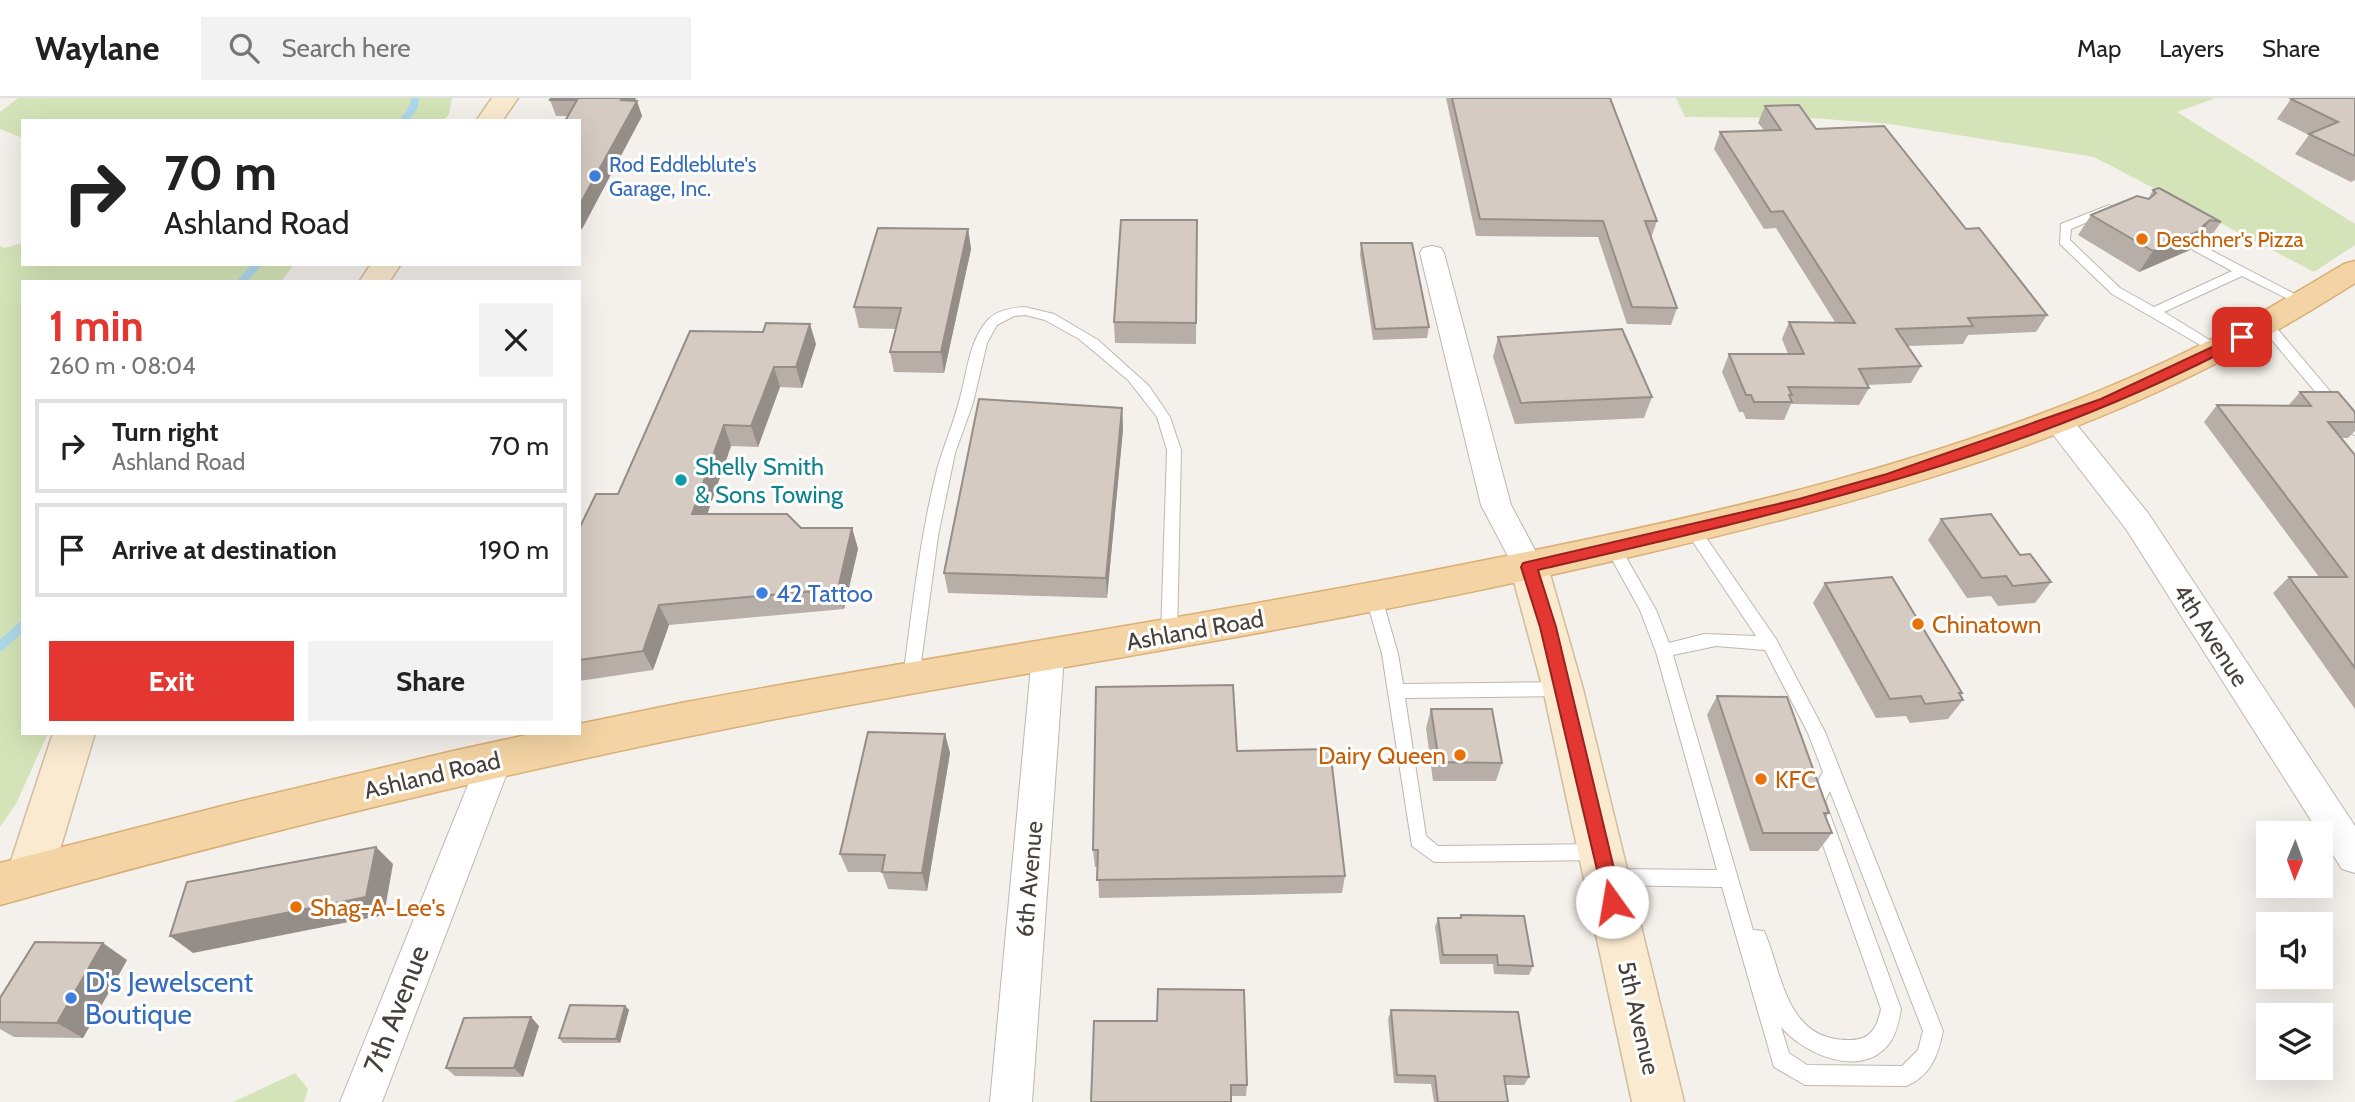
<!DOCTYPE html>
<html lang="en">
<head>
<meta charset="utf-8">
<style>
	body { margin:0; font-family:Cabin,sans-serif; background:#f2f2f2; color:#222; height:100vh; display:flex; flex-direction:column; font-size:26px; white-space:nowrap }
	* { box-sizing:border-box; margin:0 }
	p { font-size:23px; color:#767676 }
	.icon { flex:none; width:38px; height:38px; fill:none; stroke:currentColor; stroke-width:2; stroke-linecap:round; stroke-linejoin:round }
	.map { position:relative; flex:1; overflow:hidden }
	.panel { position:absolute; left:21px; top:182px; width:560px; height:455px; display:flex; flex-direction:column; background:#fff; border-radius:0px; box-shadow:0 7px 28px #0002 }
	.panel>* { flex:none }
	.hud { position:absolute; left:21px; top:21px; width:560px; height:147px; border-radius:0px; box-shadow:0 7px 28px #0002; background:#fff; color:#222; overflow:hidden }
	.needle { width:46px; rotate:181deg }
	.controls { position:absolute; left:2256px; top:723px; display:grid; gap:14px }
	.controls a { display:grid; place-items:center; width:77px; height:77px; border-radius:0px; background:#fff; box-shadow:0 7px 28px #0002; font-size:35px }
	.pin { position:absolute; display:grid; place-items:center; width:60px; height:60px; color:#fff; margin:-30px; border-radius:14px; box-shadow:0 4px 10px #0006 }
	.me { position:absolute; width:77px; margin:-38px; rotate:347deg; stroke-linejoin:round; filter:drop-shadow(0 0 5px #0008) }
	.turn { display:flex; align-items:center; gap:24px; height:147px; padding:0 28px; font-size:32px }
	.turn .icon { width:91px; height:91px; stroke-width:2.5 }
	.turn b { display:block; font-size:49px; line-height:60px }
	.round { display:grid; place-items:center; flex:none; width:74px; height:74px; border-radius:0px; background:#f2f2f2 }
	.head { display:flex; align-items:center; justify-content:space-between; height:119px; padding:0 28px }
	h1 { font-size:42px; font-weight:700; line-height:52px; color:#e53732 }
	.button { display:flex; gap:14px; margin-top:auto; padding:14px 28px }
	.button a { flex:1; height:80px; border-radius:0px; background:#e53732; color:#fff; font-size:28px; font-weight:700; line-height:80px; text-align:center }
	.button a+a { background:#f2f2f2; color:#222 }
	ul { padding:0; list-style:none }
	li { display:flex; align-items:center; gap:21px; height:94px; margin:0 14px 10px; padding:0 14px; border:4px solid #e0e0e0; border-radius:0px }
	li div { flex:1 }
	li b { display:block; font-size:26px }
	li em { font-style:normal }
	header { display:flex; align-items:center; gap:42px; box-sizing:border-box; height:98px; padding:0 35px; background:#fff; border-bottom:2px solid #e0e0e0 }
	header strong { font-size:33px }
	nav { display:flex; gap:38px; margin-inline-start:auto; font-size:24px }
	.search { width:490px; height:63px; background:#f2f2f2; display:flex; align-items:center; gap:18px; box-sizing:border-box; padding:0 24px; border-radius:0px; color:#767676; font-size:26px }
	.map>svg:first-child { display:block }
	.green { fill:#d5e4b8 }
	.lines { fill:none; stroke-linecap:round; stroke-linejoin:round }
	.stream-far1 { stroke:#aed9ea; stroke-width:8 }
	.stream { stroke:#aed9ea; stroke-width:10 }
	.lane-casing { stroke:#bfb7ae; stroke-width:2 }
	.street-casing { stroke:#bfb7ae; stroke-width:2 }
	.secondary-casing { stroke:#cfbd9f; stroke-width:3 }
	.primary-casing { stroke:#d9af75; stroke-width:3 }
	.lane { fill:#fff; fill-rule:evenodd }
	.street { fill:#fff; fill-rule:evenodd }
	.secondary { fill:#faead0; fill-rule:evenodd }
	.primary { fill:#f4d4a4; fill-rule:evenodd }
	.wall { fill:#b7afa7 }
	.shaded-wall { fill:#958e88 }
	.building { fill:#d5cbc2; stroke:#958e88; stroke-width:2 }
	.route { fill:#e53732; stroke:#952420; stroke-width:2 }
	.shop-dot { fill:#3f7fe0; stroke:#fff; stroke-width:2.5 }
	.food-dot { fill:#e8710a; stroke:#fff; stroke-width:2.5 }
	.culture-dot { fill:#0f9aa8; stroke:#fff; stroke-width:2.5 }
	.labels { text-anchor:middle; dominant-baseline:central; stroke-width:6; stroke-linejoin:round; paint-order:stroke }
	.far-shop-label { font-size:21px; fill:#366cbe; stroke:#fff; text-anchor:start }
	.far-food-label { font-size:21px; fill:#c56008; stroke:#fff; text-anchor:start }
	.culture-label { font-size:24px; fill:#0d838f; stroke:#fff; text-anchor:start }
	.shop-label { font-size:24px; fill:#366cbe; stroke:#fff; text-anchor:start }
	.food-label { font-size:24px; fill:#c56008; stroke:#fff; text-anchor:start }
	.street-label { font-size:24px; fill:#48403a; stroke:#fff }
	.near-shop-label { font-size:28px; fill:#366cbe; stroke:#fff; text-anchor:start }
	.near-street-label { font-size:28px; fill:#48403a; stroke:#fff }
</style>
</head>
<body>
<header>
<strong>Waylane</strong>
<div class="search"><svg class="icon" aria-label="search" viewBox="0 0 24 24"><circle cx="10" cy="10" r="6"/><path d="M15 15l6 6"/></svg>Search here</div>
<nav><a>Map</a><a>Layers</a><a>Share</a></nav>
</header>
<div class="map">
<svg width="2355" height="1004" viewBox="0 0 2355 1004">
	<rect width="100%" height="100%" fill="#f4f0eb"/>
	<g class="green">
		<path d="M 18,0 L 452,0 L 449,16 L 443,23 L 23,23 L 23,40 L 0,31 L 0,14 Z"/>
		<path d="M 1676,0 L 2216,0 L 2177,14 L 2355,126 L 2355,147 L 2314,174 L 2094,59 L 1890,26 L 1811,20 L 1685,19 Z"/>
		<path d="M 23,145 L 23,166 L 294,166 L 281,184 L 23,184 L 23,635 L 48,635 L 16,706 L 0,729 L 0,148 L 4,150 Z"/>
		<path d="M 295,975 L 308,991 L 304,1004 L 233,1004 Z"/>
	</g>
	<g class="lines">
		<g class="stream-far1">
			<path d="M 404,23 L 414,8 L 415,0"/>
			<path d="M 241,184 L 258,166"/>
		</g>
		<path class="stream" d="M 0,548 L 23,528"/>
		<defs>
			<g id="lane">
				<path d="M 2109,107 L 2115,111 L 2113,113 L 2071,131 L 2070,142 L 2120,190 L 2154,209 L 2232,173 L 2193,152 L 2191,149 L 2197,145 L 2310,204 L 2308,207 L 2300,207 L 2242,178 L 2164,214 L 2226,252 L 2224,255 L 2214,255 L 2112,196 L 2060,146 L 2061,126 Z"/>
				<path d="M 1025,209 L 1054,216 L 1098,242 L 1149,288 L 1170,319 L 1181,352 L 1177,538 L 1175,542 L 1163,542 L 1161,538 L 1167,352 L 1157,319 L 1128,282 L 1079,241 L 1045,222 L 1025,217 L 1014,218 L 997,227 L 987,245 L 973,305 L 955,355 L 938,438 L 919,580 L 917,585 L 905,585 L 903,580 C 912,513 919,446 935,380 C 941,354 952,330 959,304 C 967,277 968,246 986,224 C 996,212 1011,210 1025,209 Z"/>
				<path d="M 2265,221 L 2270,222 L 2355,323 L 2355,337 L 2350,335 L 2260,228 L 2260,222 Z"/>
				<path d="M 1693,427 L 1698,428 L 1776,541 L 1825,634 L 1943,933 C 1938,957 1931,978 1906,988 L 1805,987 L 1774,969 L 1722,789 L 1609,787 L 1602,785 L 1600,779 L 1602,773 L 1609,771 L 1717,772 L 1656,554 L 1640,512 L 1605,449 L 1613,443 L 1618,445 L 1656,512 L 1669,545 L 1704,536 L 1756,538 L 1685,432 ZM 1716,548 L 1765,552 L 1808,635 L 1823,674 L 1807,702 L 1881,911 C 1877,929 1871,942 1851,942 C 1785,944 1783,876 1764,833 L 1753,832 L 1673,557 ZM 1830,693 L 1923,933 L 1918,952 L 1902,968 L 1807,967 L 1789,955 L 1781,929 C 1804,956 1860,981 1888,947 C 1896,938 1899,923 1901,911 L 1825,703 Z"/>
				<path d="M 1374,494 L 1380,496 L 1382,500 L 1398,556 L 1403,586 L 1563,584 L 1569,586 L 1571,591 L 1569,596 L 1563,598 L 1405,600 L 1426,738 L 1438,748 L 1598,746 L 1604,748 L 1607,754 L 1604,760 L 1598,762 L 1434,764 L 1412,748 L 1382,556 L 1366,500 L 1368,496 Z"/>
			</g>
			<g id="street">
				<path d="M 1432,148 L 1441,150 L 1444,155 L 1511,407 L 1544,469 L 1540,477 L 1529,481 L 1518,477 L 1481,407 L 1420,155 L 1423,150 Z"/>
				<path d="M 2058,314 L 2068,316 L 2148,415 L 2355,728 L 2355,775 L 2342,771 L 2126,431 L 2048,330 L 2044,323 L 2048,316 Z"/>
				<path d="M 1048,545 L 1060,549 L 1064,558 L 1032,1004 L 990,1004 L 1032,558 L 1036,549 Z"/>
				<path d="M 495,647 L 507,652 L 512,662 L 382,1004 L 340,1004 L 478,662 L 483,652 Z"/>
			</g>
			<g id="secondary">
				<path d="M 492,0 L 518,0 L 502,23 L 476,23 Z"/>
				<path d="M 371,166 L 401,166 L 389,184 L 359,184 Z"/>
				<path d="M 1529,455 L 1542,459 L 1548,469 L 1583,591 L 1684,1004 L 1632,1004 L 1543,591 L 1510,469 L 1516,459 Z"/>
				<path d="M 53,635 L 95,635 L 52,778 L 45,792 L 29,798 L 13,792 L 6,778 Z"/>
			</g>
			<path id="primary" d="M 2355,163 L 2355,185 C 2303,218 2250,249 2195,276 C 2022,361 1833,411 1647,455 C 1403,513 1156,553 910,596 C 603,650 300,723 0,807 L 0,765 L 226,707 L 453,653 L 536,635 L 579,635 L 579,626 L 681,605 C 949,555 1219,516 1486,462 C 1718,416 1954,363 2169,262 C 2230,234 2287,200 2344,166 Z"/>
		</defs>
		<use href="#lane" class="lane-casing"/>
		<use href="#street" class="street-casing"/>
		<use href="#secondary" class="secondary-casing"/>
		<use href="#primary" class="primary-casing"/>
		<use href="#lane" class="lane"/>
		<use href="#street" class="street"/>
		<use href="#secondary" class="secondary"/>
		<use href="#primary" class="primary"/>
	</g>
	<g class="wall">
		<path d="M 636,0 L 635,3 L 642,18 L 582,131 L 579,131 L 579,23 L 568,18 L 556,18 L 550,2 Z"/>
		<path d="M 1446,0 L 1610,0 L 1657,123 L 1651,140 L 1677,210 L 1671,227 L 1627,226 L 1598,139 L 1476,138 Z"/>
		<path d="M 2355,0 L 2355,82 L 2351,84 L 2295,56 L 2309,37 L 2277,21 L 2291,1 Z"/>
		<path d="M 1765,8 L 1816,31 L 1966,131 L 2047,217 L 2036,234 L 1968,237 L 1963,246 L 1908,248 L 1921,268 L 1911,285 L 1867,287 L 1869,290 L 1859,307 L 1791,306 L 1784,322 L 1746,321 L 1743,314 L 1739,314 L 1722,274 L 1729,256 L 1788,256 L 1782,241 L 1789,224 L 1835,224 L 1776,130 L 1764,131 L 1714,51 L 1720,34 L 1764,32 L 1758,25 Z"/>
		<path d="M 2153,92 L 2221,124 L 2207,144 L 2196,143 L 2190,152 L 2139,174 L 2078,137 L 2091,117 L 2148,101 Z"/>
		<path d="M 1197,122 L 1196,246 L 1115,245 L 1114,224 Z"/>
		<path d="M 968,131 L 971,151 L 944,275 L 894,274 L 890,254 L 896,231 L 859,230 L 854,209 Z"/>
		<path d="M 1361,145 L 1429,229 L 1427,240 L 1373,242 L 1360,157 Z"/>
		<path d="M 763,234 L 816,246 L 802,290 L 780,289 L 758,349 L 731,348 L 707,416 L 801,430 L 852,430 L 858,451 L 844,511 L 669,527 L 653,572 L 579,583 L 579,431 L 618,396 Z"/>
		<path d="M 1498,239 L 1652,299 L 1644,320 L 1515,326 L 1493,259 Z"/>
		<path d="M 2300,294 L 2355,314 L 2355,333 L 2348,340 L 2341,340 L 2355,357 L 2355,611 L 2273,495 L 2289,479 L 2319,479 L 2204,324 L 2217,307 L 2288,308 Z"/>
		<path d="M 1122,310 L 1123,331 L 1107,500 L 948,495 L 944,475 Z"/>
		<path d="M 1941,421 L 2020,457 L 2051,484 L 2035,505 L 1998,508 L 1991,498 L 1967,500 L 1928,442 Z"/>
		<path d="M 1825,485 L 1962,595 L 1960,597 L 1963,602 L 1948,621 L 1910,625 L 1906,618 L 1876,620 L 1813,505 Z"/>
		<path d="M 1717,598 L 1829,715 L 1826,719 L 1832,735 L 1818,753 L 1750,753 L 1707,617 Z"/>
		<path d="M 1431,611 L 1502,665 L 1496,683 L 1433,683 L 1426,630 Z"/>
		<path d="M 945,636 L 950,655 L 927,793 L 888,791 L 882,774 L 848,774 L 840,756 Z"/>
		<path d="M 1237,653 L 1345,778 L 1342,795 L 1099,800 L 1098,769 L 1095,769 L 1093,752 Z"/>
		<path d="M 1461,817 L 1533,868 L 1529,877 L 1494,876 L 1493,866 L 1440,866 L 1435,829 L 1438,820 L 1459,820 Z"/>
		<path d="M 127,862 L 83,940 L 14,939 L 0,931 L 0,900 Z"/>
		<path d="M 625,908 L 629,912 L 620,945 L 563,945 L 559,940 Z"/>
		<path d="M 1391,912 L 1529,979 L 1524,987 L 1505,987 L 1508,1004 L 1434,1004 L 1431,986 L 1394,985 L 1388,921 Z"/>
		<path d="M 1094,923 L 1247,987 L 1246,998 L 1231,998 Z"/>
		<path d="M 539,928 L 523,979 L 455,978 L 446,970 Z"/>
	</g>
	<g class="shaded-wall">
		<path d="M 622,0 L 636,0 L 626,18 L 621,2 Z"/>
		<path d="M 637,3 L 642,18 L 582,131 L 579,124 L 579,108 Z"/>
		<path d="M 2210,122 L 2190,152 L 2139,174 L 2153,153 L 2203,128 Z"/>
		<path d="M 968,131 L 971,151 L 944,275 L 941,254 Z"/>
		<path d="M 810,226 L 816,246 L 802,290 L 796,269 Z"/>
		<path d="M 774,269 L 780,289 L 758,349 L 751,328 Z"/>
		<path d="M 1122,310 L 1123,331 L 1107,500 L 1106,480 Z"/>
		<path d="M 724,327 L 731,348 L 700,437 L 692,416 Z"/>
		<path d="M 852,430 L 858,451 L 844,511 L 838,491 Z"/>
		<path d="M 659,507 L 669,527 L 653,572 L 643,553 Z"/>
		<path d="M 945,636 L 950,655 L 927,793 L 922,775 Z"/>
		<path d="M 376,749 L 393,766 L 384,817 L 193,855 L 170,838 Z"/>
		<path d="M 103,845 L 127,862 L 83,940 L 57,925 Z"/>
		<path d="M 625,908 L 629,912 L 620,945 L 616,941 Z"/>
		<path d="M 531,919 L 539,928 L 523,979 L 514,970 Z"/>
	</g>
	<g class="building">
		<path d="M 551,0 L 622,0 L 621,2 L 637,3 L 579,108 L 579,23 L 565,23 L 577,2 L 550,2 Z"/>
		<path d="M 1452,0 L 1610,0 L 1657,123 L 1645,123 L 1677,210 L 1632,209 L 1603,123 L 1480,121 Z"/>
		<path d="M 2294,0 L 2355,0 L 2355,58 L 2309,36 L 2338,24 L 2291,1 Z"/>
		<path d="M 1799,7 L 1816,31 L 1884,28 L 1966,131 L 1979,130 L 2047,217 L 1968,220 L 1973,228 L 1896,231 L 1921,268 L 1859,271 L 1869,290 L 1788,289 L 1792,297 L 1789,297 L 1792,304 L 1754,304 L 1751,297 L 1746,297 L 1729,256 L 1804,256 L 1789,224 L 1855,225 L 1783,113 L 1771,114 L 1720,34 L 1781,32 L 1765,8 Z"/>
		<path d="M 2159,90 L 2221,124 L 2210,122 L 2203,128 L 2204,131 L 2153,153 L 2091,117 L 2137,98 L 2149,101 L 2156,95 L 2153,92 Z"/>
		<path d="M 1121,122 L 1197,122 L 1196,225 L 1114,224 Z"/>
		<path d="M 878,130 L 968,131 L 941,254 L 890,254 L 901,210 L 854,209 Z"/>
		<path d="M 1361,145 L 1412,145 L 1429,229 L 1375,231 Z"/>
		<path d="M 766,225 L 810,226 L 796,269 L 774,269 L 751,328 L 724,327 L 692,416 L 787,416 L 801,430 L 852,430 L 838,491 L 659,507 L 643,553 L 579,562 L 579,431 L 596,396 L 618,396 L 690,233 L 763,234 Z"/>
		<path d="M 1622,231 L 1652,299 L 1521,305 L 1498,239 Z"/>
		<path d="M 2300,294 L 2338,294 L 2355,314 L 2355,324 L 2328,324 L 2355,357 L 2355,570 L 2289,479 L 2347,479 L 2217,307 L 2311,308 Z"/>
		<path d="M 979,301 L 1122,310 L 1106,480 L 944,475 Z"/>
		<path d="M 1991,416 L 2020,457 L 2030,456 L 2051,484 L 2013,488 L 2006,478 L 1982,480 L 1941,421 Z"/>
		<path d="M 1892,479 L 1962,595 L 1959,595 L 1963,602 L 1925,606 L 1921,598 L 1890,601 L 1825,485 Z"/>
		<path d="M 1233,587 L 1237,653 L 1330,651 L 1345,778 L 1097,782 L 1098,752 L 1093,752 L 1096,589 Z"/>
		<path d="M 1717,598 L 1787,599 L 1829,715 L 1824,715 L 1832,735 L 1763,735 Z"/>
		<path d="M 1431,611 L 1492,611 L 1502,665 L 1439,664 Z"/>
		<path d="M 868,634 L 945,636 L 922,775 L 882,774 L 885,757 L 840,756 Z"/>
		<path d="M 376,749 L 366,799 L 170,838 L 187,784 Z"/>
		<path d="M 1461,817 L 1524,818 L 1533,868 L 1498,867 L 1497,857 L 1443,857 L 1438,820 L 1461,820 Z"/>
		<path d="M 35,844 L 103,845 L 57,925 L 0,924 L 0,900 Z"/>
		<path d="M 1158,891 L 1244,892 L 1247,987 L 1231,987 L 1231,1004 L 1091,1004 L 1094,923 L 1157,923 Z"/>
		<path d="M 570,907 L 625,908 L 616,941 L 559,940 Z"/>
		<path d="M 1391,912 L 1518,914 L 1529,979 L 1504,978 L 1508,1004 L 1438,1004 L 1435,978 L 1397,977 Z"/>
		<path d="M 531,919 L 514,970 L 446,970 L 464,920 Z"/>
	</g>
	<path class="route" d="M 2242,235 L 2246,236 L 2246,242 C 2023,361 1783,415 1538,472 L 1556,529 L 1622,804 L 1619,810 L 1612,813 L 1606,810 L 1540,529 L 1521,469 L 1523,465 L 1799,401 L 1887,376 L 2101,301 Z"/>
	<g class="shop-dot">
		<circle cx="595" cy="78" r="7"/>
		<circle cx="762" cy="495" r="7"/>
		<circle cx="71" cy="900" r="7"/>
	</g>
	<g class="food-dot">
		<circle cx="2142" cy="141" r="7"/>
		<circle cx="1918" cy="526" r="7"/>
		<circle cx="1460" cy="657" r="7"/>
		<circle cx="1761" cy="681" r="7"/>
		<circle cx="296" cy="809" r="7"/>
	</g>
	<circle class="culture-dot" cx="681" cy="382" r="7"/>
	<g class="labels">
		<g class="far-shop-label">
			<text x="609" y="66">Rod Eddleblute's<tspan x="609" dy="24">Garage, Inc.</tspan></text>
		</g>
		<g class="far-food-label">
			<text x="2156" y="141">Deschner's Pizza</text>
		</g>
		<g class="culture-label">
			<text x="695" y="368">Shelly Smith<tspan x="695" dy="28">&amp; Sons Towing</tspan></text>
		</g>
		<g class="shop-label">
			<text x="776" y="495">42 Tattoo</text>
		</g>
		<g class="food-label">
			<text x="1932" y="526">Chinatown</text>
			<text x="1446" y="657" text-anchor="end">Dairy Queen</text>
			<text x="1775" y="681">KFC</text>
			<text x="310" y="809">Shag-A-Lee's</text>
		</g>
		<g class="street-label">
			<text transform="translate(1195 532) rotate(-10)">Ashland Road</text>
			<text transform="translate(2211 537) rotate(57)">4th Avenue</text>
			<text transform="translate(432 677) rotate(-13)">Ashland Road</text>
			<text transform="translate(1029 781) rotate(-85)">6th Avenue</text>
			<text transform="translate(1639 920) rotate(77)">5th Avenue</text>
		</g>
		<g class="near-shop-label">
			<text x="85" y="884">D's Jewelscent<tspan x="85" dy="32">Boutique</tspan></text>
		</g>
		<g class="near-street-label">
			<text transform="translate(396 911) rotate(-69)">7th Avenue</text>
		</g>
	</g>
</svg>
<div class="controls">
<a><svg class="needle" viewBox="-14 -14 28 28"><path d="M0-13l5 13h-10z" fill="#e53935"/><path d="M0 13l5-13h-10z" fill="#767676"/></svg></a>
<a><svg class="icon" aria-label="sound" viewBox="0 0 24 24"><path d="M4 9h4l5-4v14l-5-4H4zM17 9q2 3 0 6"/></svg></a>
<a><svg class="icon" aria-label="layers" viewBox="0 0 24 24"><path d="M12 4l9 5-9 5-9-5zM3 14l9 5 9-5"/></svg></a>
</div>
<div class="pin" style="left:2242px;top:239px;background:#d93025"><svg class="icon" aria-label="arrive" viewBox="0 0 24 24"><path d="M6 21V4h12l-3 4 3 4H6"/></svg></div>
<svg class="me" style="left:1612px;top:804px" viewBox="-20 -20 40 40"><circle r="19" fill="#fff"/><path d="M0-13L10 11 0 6-10 11z" fill="#e53732"/></svg>
<div class="hud">
<div class="turn"><svg class="icon" aria-label="right" viewBox="0 0 24 24"><path d="M7 20v-9h11M14 6l5 5-5 5"/></svg><div><b>70 m</b>Ashland Road</div></div>
</div>
<section class="panel">
<div class="head"><div><h1>1 min</h1><p>260 m · 08:04</p></div><a class="round"><svg class="icon" aria-label="close" viewBox="0 0 24 24"><path d="M6 6l12 12M18 6L6 18"/></svg></a></div>
<ul>
<li><svg class="icon" aria-label="right" viewBox="0 0 24 24"><path d="M7 20v-9h11M14 6l5 5-5 5"/></svg><div><b>Turn right</b><p>Ashland Road</p></div><em>70 m</em></li>
<li><svg class="icon" aria-label="arrive" viewBox="0 0 24 24"><path d="M6 21V4h12l-3 4 3 4H6"/></svg><div><b>Arrive at destination</b></div><em>190 m</em></li>
</ul>
<div class="button"><a>Exit</a><a>Share</a></div>
</section>
</div>
</body>
</html>
